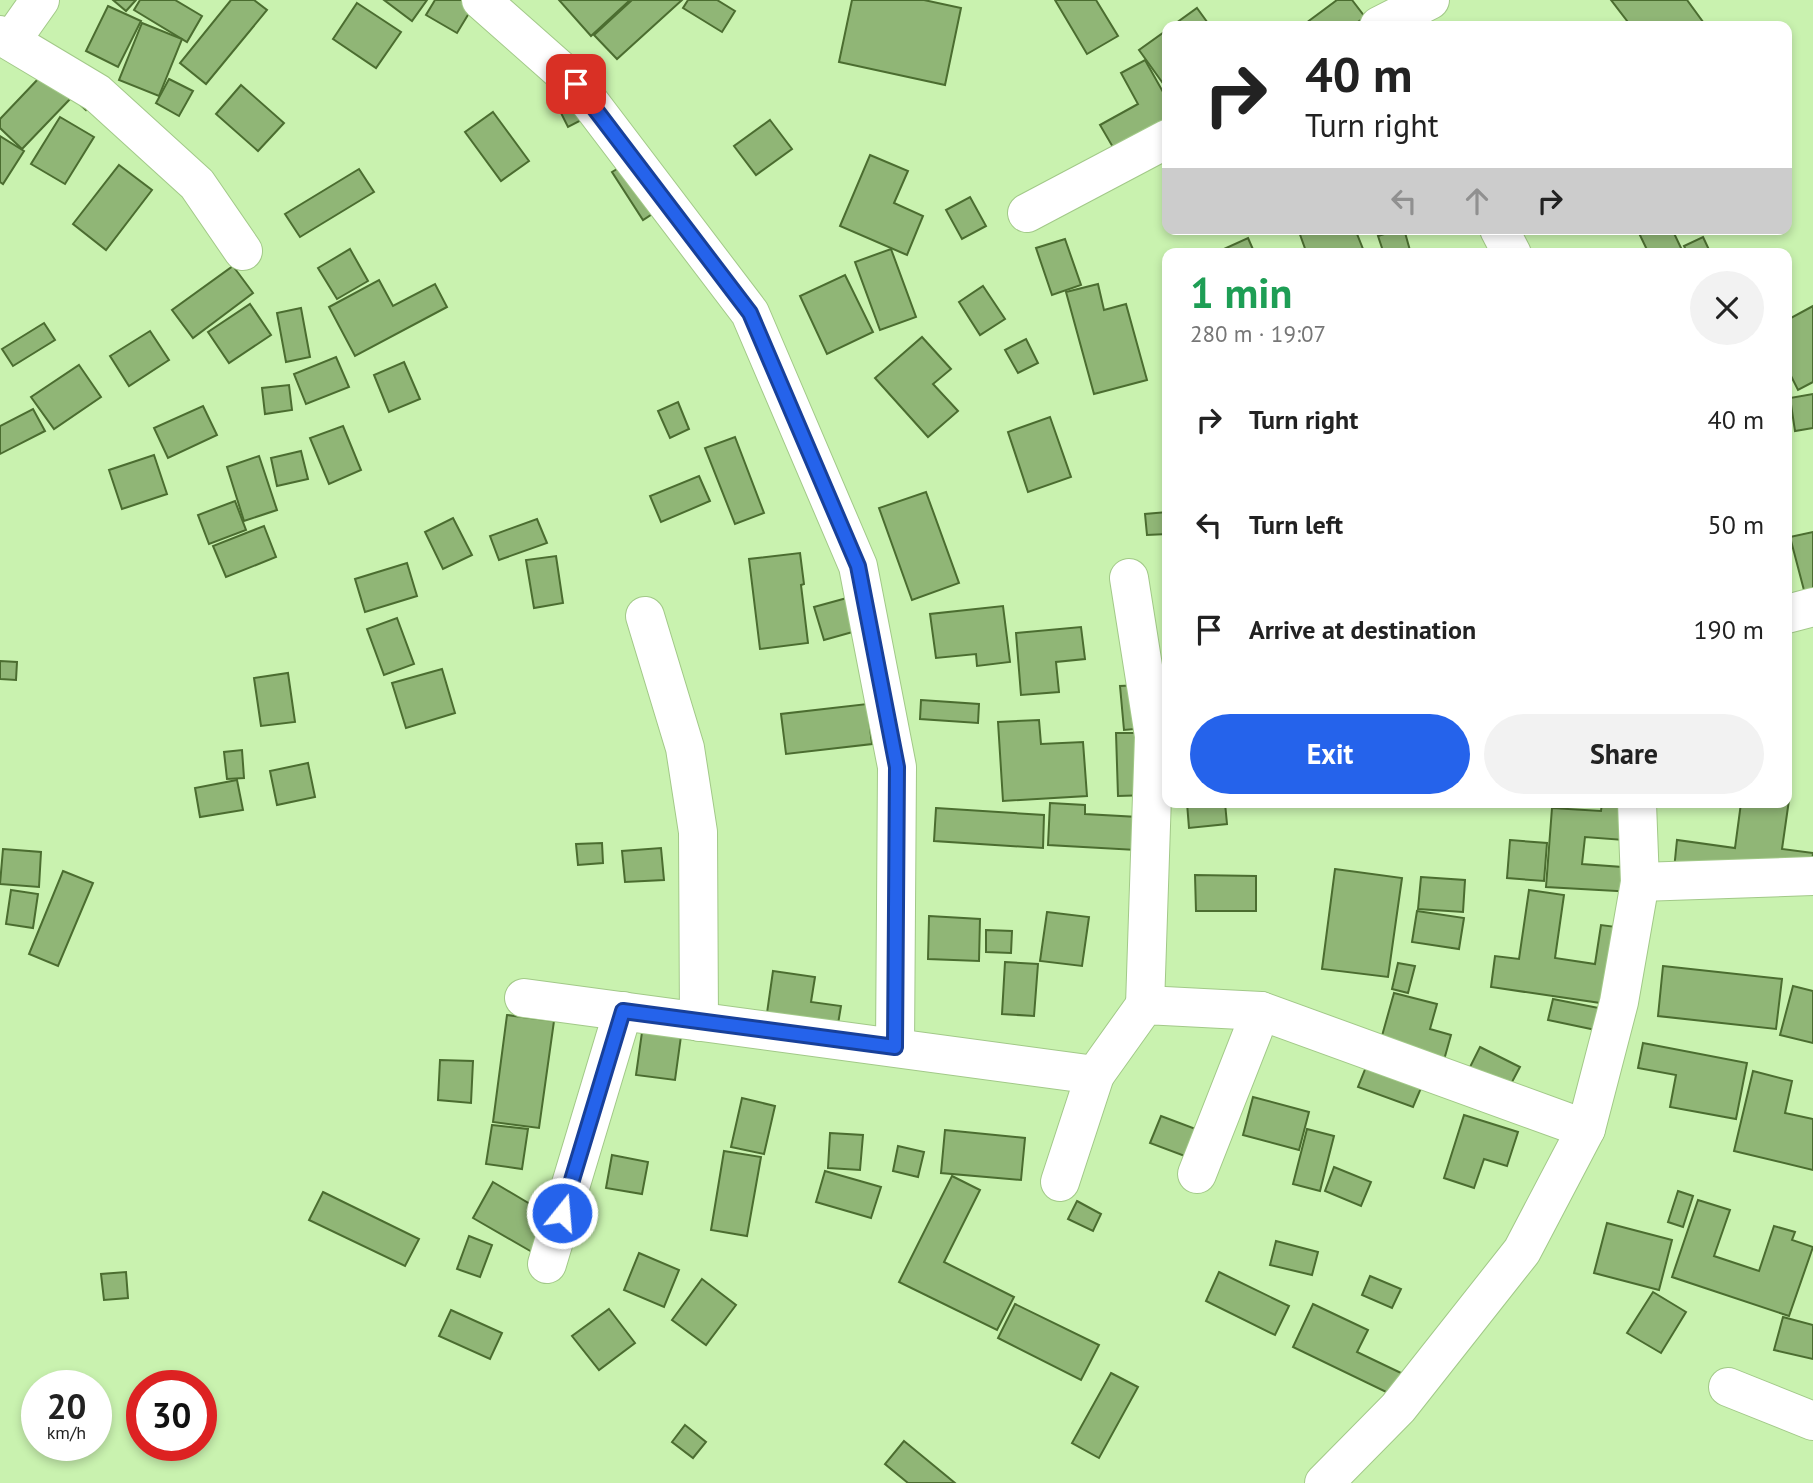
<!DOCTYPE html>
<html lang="en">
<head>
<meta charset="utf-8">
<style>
	body { margin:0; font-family:"PT Sans",sans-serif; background:#f2f2f2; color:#222; height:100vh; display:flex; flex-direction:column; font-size:26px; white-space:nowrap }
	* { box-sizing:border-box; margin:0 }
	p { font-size:23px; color:#767676 }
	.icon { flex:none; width:38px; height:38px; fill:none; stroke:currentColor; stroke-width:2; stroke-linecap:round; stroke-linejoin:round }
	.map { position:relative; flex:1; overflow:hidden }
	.sheet { position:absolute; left:1162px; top:248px; width:630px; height:560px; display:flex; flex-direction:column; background:#fff; border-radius:14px; box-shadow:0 4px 10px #0003 }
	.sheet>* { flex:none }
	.top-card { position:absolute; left:1162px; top:21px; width:630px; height:214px; border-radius:14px; box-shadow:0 4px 10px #0003; background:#fff; color:#222; overflow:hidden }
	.speed { position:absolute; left:21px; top:1370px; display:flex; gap:14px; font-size:35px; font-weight:700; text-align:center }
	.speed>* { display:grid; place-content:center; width:91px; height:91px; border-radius:50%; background:#fff; box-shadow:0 4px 10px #0003; line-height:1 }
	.speed small { font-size:18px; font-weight:400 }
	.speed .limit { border:10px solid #d22; background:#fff; color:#111 }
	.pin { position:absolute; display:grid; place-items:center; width:60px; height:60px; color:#fff; margin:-30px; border-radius:14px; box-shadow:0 4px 10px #0006 }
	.me { position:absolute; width:77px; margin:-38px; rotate:17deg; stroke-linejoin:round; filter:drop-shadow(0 0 5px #0008) }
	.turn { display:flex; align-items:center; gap:24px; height:147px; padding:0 28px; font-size:32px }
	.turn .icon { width:91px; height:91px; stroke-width:2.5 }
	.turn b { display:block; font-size:49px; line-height:60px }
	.lanes { display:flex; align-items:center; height:66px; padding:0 28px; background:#0003; justify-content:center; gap:35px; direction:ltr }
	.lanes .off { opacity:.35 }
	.round { display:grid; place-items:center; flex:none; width:74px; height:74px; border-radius:37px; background:#f2f2f2 }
	.overview { display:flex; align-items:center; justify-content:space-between; height:119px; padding:0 28px }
	h1 { font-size:42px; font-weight:700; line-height:52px; color:#1e9e55 }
	.action { display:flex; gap:14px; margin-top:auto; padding:14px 28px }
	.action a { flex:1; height:80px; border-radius:42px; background:#2563eb; color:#fff; font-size:28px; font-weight:700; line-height:80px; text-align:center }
	.action a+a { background:#f2f2f2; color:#222 }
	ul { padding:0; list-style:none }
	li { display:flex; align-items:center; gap:21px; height:105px; padding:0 28px }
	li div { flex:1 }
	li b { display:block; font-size:26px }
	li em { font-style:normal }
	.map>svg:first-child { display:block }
	.building { fill:#90b676; stroke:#4b6d30; stroke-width:2 }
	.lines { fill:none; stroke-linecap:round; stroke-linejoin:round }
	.minor-casing { stroke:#a2c988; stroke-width:40 }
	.minor { stroke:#fff; stroke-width:38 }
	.route-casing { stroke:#184099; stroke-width:18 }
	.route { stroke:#2563eb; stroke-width:12 }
</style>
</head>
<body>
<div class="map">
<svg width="1813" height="1483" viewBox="0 0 1813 1483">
	<rect width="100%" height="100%" fill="#c9f2af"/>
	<g class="building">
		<path d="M 113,0 L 136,0 L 126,11 Z"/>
		<path d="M 140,0 L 175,0 L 202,16 L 187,42 L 134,10 Z"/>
		<path d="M 231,0 L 254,0 L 267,10 L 206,84 L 180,63 Z"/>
		<path d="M 384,0 L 427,0 L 412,21 Z"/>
		<path d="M 435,0 L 477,0 L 457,33 L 426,15 Z"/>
		<path d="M 559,0 L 630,0 L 591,36 Z"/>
		<path d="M 632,0 L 682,0 L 617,59 L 594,35 Z"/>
		<path d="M 688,0 L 717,0 L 735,11 L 722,32 L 683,8 Z"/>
		<path d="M 852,0 L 924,0 L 961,8 L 945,85 L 839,62 Z"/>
		<path d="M 1055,0 L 1096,0 L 1118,36 L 1087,54 Z"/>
		<path d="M 1337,0 L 1352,0 L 1365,17 L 1352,26 L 1302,26 Z"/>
		<path d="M 1611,0 L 1687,0 L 1706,26 L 1631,26 Z"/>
		<path d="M 357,3 L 401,32 L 376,68 L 333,39 Z"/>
		<path d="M 108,6 L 141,21 L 118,67 L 86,51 Z"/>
		<path d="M 1197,8 L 1210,26 L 1172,26 Z"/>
		<path d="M 142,23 L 182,39 L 159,96 L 119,80 Z"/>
		<path d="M 1167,30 L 1167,89 L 1139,50 Z"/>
		<path d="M 59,57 L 100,95 L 86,110 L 72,97 L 22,149 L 0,128 L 0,119 Z"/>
		<path d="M 1145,60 L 1167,99 L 1167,135 L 1121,161 L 1100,125 L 1138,104 L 1121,73 Z"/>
		<path d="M 169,79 L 193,91 L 179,116 L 156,103 Z"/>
		<path d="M 573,80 L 591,115 L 568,127 L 550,91 Z"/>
		<path d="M 241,85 L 284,123 L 258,151 L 216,114 Z"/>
		<path d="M 493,112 L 529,161 L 501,181 L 465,132 Z"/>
		<path d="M 60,117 L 94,137 L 65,184 L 31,164 Z"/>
		<path d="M 770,120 L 792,149 L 756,175 L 734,146 Z"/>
		<path d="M 0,136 L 24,151 L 3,184 L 0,182 Z"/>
		<path d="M 870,155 L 908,171 L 894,203 L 923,216 L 907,255 L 840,226 Z"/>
		<path d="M 632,160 L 663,207 L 643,220 L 612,172 Z"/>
		<path d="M 119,165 L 152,190 L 106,250 L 73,224 Z"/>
		<path d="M 359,169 L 374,192 L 300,237 L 285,214 Z"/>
		<path d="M 970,197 L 986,226 L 962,239 L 946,210 Z"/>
		<path d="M 1298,229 L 1355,229 L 1365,254 L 1307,254 Z"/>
		<path d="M 1400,229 L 1404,229 L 1411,254 L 1384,254 L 1378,236 Z"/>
		<path d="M 1637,229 L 1672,229 L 1682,250 L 1673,254 L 1649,254 Z"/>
		<path d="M 1703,237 L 1711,254 L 1688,254 L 1684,246 Z"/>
		<path d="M 1248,238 L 1255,254 L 1213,254 Z"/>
		<path d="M 1065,239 L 1081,285 L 1052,295 L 1036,248 Z"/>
		<path d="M 350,249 L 368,281 L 337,299 L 318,268 Z"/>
		<path d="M 891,249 L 916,317 L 880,330 L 855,262 Z"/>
		<path d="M 233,266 L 253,293 L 193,338 L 172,310 Z"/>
		<path d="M 845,275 L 873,332 L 827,354 L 800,296 Z"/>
		<path d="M 379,280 L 393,306 L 435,284 L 447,307 L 355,356 L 329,307 Z"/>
		<path d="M 1098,284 L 1104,310 L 1126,304 L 1147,380 L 1094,394 L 1066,292 Z"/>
		<path d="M 983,286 L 1005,319 L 980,335 L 959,302 Z"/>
		<path d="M 250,304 L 271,335 L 229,363 L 208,332 Z"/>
		<path d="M 1813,306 L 1813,382 L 1798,390 L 1787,368 L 1787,320 Z"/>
		<path d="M 301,308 L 310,357 L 286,362 L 277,313 Z"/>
		<path d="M 44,323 L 55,340 L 13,366 L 2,349 Z"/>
		<path d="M 150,331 L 169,360 L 129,386 L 110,356 Z"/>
		<path d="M 922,337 L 951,369 L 933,384 L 958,411 L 928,437 L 875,378 Z"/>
		<path d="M 1026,339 L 1038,363 L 1018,373 L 1005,350 Z"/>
		<path d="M 336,357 L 349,387 L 306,404 L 294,374 Z"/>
		<path d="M 404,362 L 420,399 L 389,412 L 374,375 Z"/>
		<path d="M 79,365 L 101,397 L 54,429 L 31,397 Z"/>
		<path d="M 289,385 L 292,410 L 265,414 L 262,388 Z"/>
		<path d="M 1813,394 L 1813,428 L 1795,431 L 1790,398 Z"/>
		<path d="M 678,402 L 689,429 L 670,438 L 658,411 Z"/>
		<path d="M 203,406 L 217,435 L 168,458 L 154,428 Z"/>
		<path d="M 33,409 L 45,431 L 0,454 L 0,426 Z"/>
		<path d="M 1050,417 L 1071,477 L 1028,492 L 1008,432 Z"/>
		<path d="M 343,426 L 361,470 L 329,484 L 310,438 Z"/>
		<path d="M 735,437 L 764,513 L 735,524 L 705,448 Z"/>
		<path d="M 301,451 L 308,479 L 277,486 L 271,458 Z"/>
		<path d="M 154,455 L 167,494 L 122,509 L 109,470 Z"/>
		<path d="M 259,456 L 277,510 L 244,521 L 227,467 Z"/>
		<path d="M 699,476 L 710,501 L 661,522 L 650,496 Z"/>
		<path d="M 926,492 L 959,583 L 912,600 L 879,508 Z"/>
		<path d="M 235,501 L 246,530 L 209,544 L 198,515 Z"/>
		<path d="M 1167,512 L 1167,534 L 1147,535 L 1145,514 Z"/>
		<path d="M 453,518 L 472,555 L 443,569 L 425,532 Z"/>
		<path d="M 537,519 L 547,543 L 499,560 L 490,536 Z"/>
		<path d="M 264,526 L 276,557 L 226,577 L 213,546 Z"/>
		<path d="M 1813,532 L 1813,592 L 1805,594 L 1790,537 Z"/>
		<path d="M 800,553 L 804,584 L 801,585 L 808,643 L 760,649 L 749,559 Z"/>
		<path d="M 556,556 L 563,603 L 534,608 L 526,560 Z"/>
		<path d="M 407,563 L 417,596 L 365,612 L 355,579 Z"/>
		<path d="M 865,593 L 874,626 L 824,640 L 814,607 Z"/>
		<path d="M 1003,606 L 1010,662 L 977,666 L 976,654 L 936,658 L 930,614 Z"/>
		<path d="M 397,618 L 414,664 L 384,675 L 367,629 Z"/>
		<path d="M 1081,627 L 1085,659 L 1056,662 L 1059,692 L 1021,695 L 1016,633 Z"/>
		<path d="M 0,661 L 17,662 L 16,680 L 0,679 Z"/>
		<path d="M 442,669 L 455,713 L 406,728 L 392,683 Z"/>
		<path d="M 288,673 L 295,722 L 261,726 L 254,678 Z"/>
		<path d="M 1142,685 L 1146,728 L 1124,730 L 1120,686 Z"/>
		<path d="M 921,700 L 979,704 L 978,723 L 920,719 Z"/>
		<path d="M 867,704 L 872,744 L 786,754 L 781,714 Z"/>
		<path d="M 1039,720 L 1041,744 L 1083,742 L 1087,796 L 1003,801 L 998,722 Z"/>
		<path d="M 1116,733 L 1148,733 L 1150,795 L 1118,796 Z"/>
		<path d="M 242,750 L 244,778 L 227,779 L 224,752 Z"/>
		<path d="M 308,763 L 315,797 L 277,805 L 270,771 Z"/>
		<path d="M 237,780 L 243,810 L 200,817 L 195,788 Z"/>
		<path d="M 1787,800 L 1789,800 L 1782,849 L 1813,853 L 1809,888 L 1674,870 L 1677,840 L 1735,848 L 1741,803 L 1787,803 Z"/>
		<path d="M 1050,803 L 1085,805 L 1085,814 L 1156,818 L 1154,851 L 1048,845 Z"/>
		<path d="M 1187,803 L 1225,803 L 1227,824 L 1189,828 Z"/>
		<path d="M 1602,803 L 1639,803 L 1637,841 L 1585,837 L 1582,864 L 1636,868 L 1634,892 L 1546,887 L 1552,808 L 1601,811 Z"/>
		<path d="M 936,808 L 1044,815 L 1043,848 L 934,841 Z"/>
		<path d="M 1510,840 L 1547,843 L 1544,881 L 1507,878 Z"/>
		<path d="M 602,843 L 603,863 L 578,865 L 576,844 Z"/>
		<path d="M 661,848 L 664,880 L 625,882 L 622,851 Z"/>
		<path d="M 3,849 L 41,852 L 39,887 L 0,884 Z"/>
		<path d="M 1335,869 L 1402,878 L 1388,977 L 1322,969 Z"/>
		<path d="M 63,871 L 93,883 L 58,966 L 29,954 Z"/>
		<path d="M 1195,875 L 1256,876 L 1256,911 L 1196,911 Z"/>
		<path d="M 1421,877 L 1465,880 L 1463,912 L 1418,909 Z"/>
		<path d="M 11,890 L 38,894 L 33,928 L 6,924 Z"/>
		<path d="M 1529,890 L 1564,895 L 1555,958 L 1595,964 L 1601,925 L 1632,929 L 1621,1006 L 1491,987 L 1495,956 L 1519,959 Z"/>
		<path d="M 1417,911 L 1464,918 L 1459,949 L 1412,942 Z"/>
		<path d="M 1047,912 L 1089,917 L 1082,966 L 1040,961 Z"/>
		<path d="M 929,916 L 980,919 L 979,961 L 928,959 Z"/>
		<path d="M 986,930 L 1012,931 L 1011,953 L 986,952 Z"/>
		<path d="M 1005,962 L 1038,964 L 1034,1016 L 1002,1014 Z"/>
		<path d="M 1398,963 L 1415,966 L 1408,993 L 1392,989 Z"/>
		<path d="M 1663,966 L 1782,979 L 1776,1029 L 1658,1016 Z"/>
		<path d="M 773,971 L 815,977 L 811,1002 L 841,1006 L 837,1030 L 766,1020 Z"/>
		<path d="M 1793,986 L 1813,991 L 1813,1043 L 1780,1035 Z"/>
		<path d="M 1394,993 L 1437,1004 L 1430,1029 L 1451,1035 L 1444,1060 L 1380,1043 Z"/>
		<path d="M 1553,999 L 1614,1011 L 1610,1033 L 1548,1020 Z"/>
		<path d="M 507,1015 L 554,1021 L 539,1128 L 493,1122 Z"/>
		<path d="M 643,1025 L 682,1029 L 675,1080 L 636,1075 Z"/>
		<path d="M 1643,1043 L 1747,1063 L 1736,1119 L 1670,1107 L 1676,1075 L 1638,1068 Z"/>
		<path d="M 1480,1047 L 1520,1067 L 1504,1097 L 1465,1077 Z"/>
		<path d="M 440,1060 L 473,1061 L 471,1103 L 438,1100 Z"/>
		<path d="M 1366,1067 L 1421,1088 L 1413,1107 L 1358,1087 Z"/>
		<path d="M 1753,1071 L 1792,1081 L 1785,1113 L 1813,1119 L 1813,1170 L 1734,1151 Z"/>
		<path d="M 1253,1097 L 1309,1112 L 1299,1150 L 1243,1135 Z"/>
		<path d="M 742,1098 L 775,1106 L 764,1154 L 731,1147 Z"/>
		<path d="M 1464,1115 L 1518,1132 L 1507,1166 L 1484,1159 L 1474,1188 L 1444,1178 Z"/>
		<path d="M 1161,1116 L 1209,1134 L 1198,1161 L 1150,1143 Z"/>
		<path d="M 492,1125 L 528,1129 L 522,1169 L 486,1164 Z"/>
		<path d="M 1307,1129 L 1334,1136 L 1320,1191 L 1293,1184 Z"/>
		<path d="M 945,1130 L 1025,1138 L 1021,1180 L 941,1173 Z"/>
		<path d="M 830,1133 L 863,1135 L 860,1170 L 828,1168 Z"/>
		<path d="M 898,1146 L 924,1152 L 918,1177 L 893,1171 Z"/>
		<path d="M 724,1151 L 761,1157 L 747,1236 L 711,1230 Z"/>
		<path d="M 612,1155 L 648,1162 L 642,1194 L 606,1188 Z"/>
		<path d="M 1334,1167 L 1371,1182 L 1361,1206 L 1325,1191 Z"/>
		<path d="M 825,1171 L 881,1187 L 871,1218 L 816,1202 Z"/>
		<path d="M 952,1176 L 980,1190 L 944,1262 L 1014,1297 L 997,1330 L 899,1282 Z"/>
		<path d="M 493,1182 L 552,1217 L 532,1252 L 473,1218 Z"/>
		<path d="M 1678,1191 L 1693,1196 L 1683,1227 L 1668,1222 Z"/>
		<path d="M 323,1192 L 419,1239 L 405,1266 L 309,1220 Z"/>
		<path d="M 1698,1200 L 1730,1210 L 1714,1256 L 1759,1271 L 1774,1226 L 1795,1232 L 1792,1240 L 1813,1247 L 1789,1316 L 1672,1277 Z"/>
		<path d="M 1077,1201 L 1101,1214 L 1093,1231 L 1068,1219 Z"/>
		<path d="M 1607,1223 L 1672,1240 L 1659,1290 L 1594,1273 Z"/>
		<path d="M 469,1236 L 492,1245 L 480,1277 L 457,1269 Z"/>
		<path d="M 1276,1241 L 1318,1252 L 1312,1275 L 1270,1265 Z"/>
		<path d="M 639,1253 L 679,1270 L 664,1307 L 624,1290 Z"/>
		<path d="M 126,1272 L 128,1298 L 104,1300 L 101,1274 Z"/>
		<path d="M 1219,1272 L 1289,1306 L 1275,1335 L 1206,1301 Z"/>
		<path d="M 1370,1276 L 1401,1289 L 1392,1308 L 1362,1295 Z"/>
		<path d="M 702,1279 L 736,1305 L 706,1345 L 672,1320 Z"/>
		<path d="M 1653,1292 L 1686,1312 L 1661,1353 L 1627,1333 Z"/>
		<path d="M 1015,1304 L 1099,1345 L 1081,1380 L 998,1338 Z"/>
		<path d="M 1313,1304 L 1368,1330 L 1357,1352 L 1422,1383 L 1411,1404 L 1293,1347 Z"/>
		<path d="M 609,1309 L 635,1343 L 599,1370 L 572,1336 Z"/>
		<path d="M 451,1310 L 502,1333 L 490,1359 L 439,1336 Z"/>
		<path d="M 1783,1317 L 1813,1325 L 1813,1359 L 1774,1350 Z"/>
		<path d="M 1111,1373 L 1138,1387 L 1099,1458 L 1072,1443 Z"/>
		<path d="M 685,1425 L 706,1442 L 693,1458 L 672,1442 Z"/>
		<path d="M 904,1441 L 955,1483 L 908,1483 L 885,1464 Z"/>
	</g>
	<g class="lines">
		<defs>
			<g id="minor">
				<path d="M 481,0 L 576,84 L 750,313 L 858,566 L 897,767 L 895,1047"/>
				<path d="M 1379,26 L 1430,0"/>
				<path d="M 0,35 L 97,93 L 197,184 L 243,251"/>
				<path d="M 11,41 L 40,0"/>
				<path d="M 1027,213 L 1167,139"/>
				<path d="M 1499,229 L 1512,254"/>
				<path d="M 1129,578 L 1154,736 L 1145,1005"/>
				<path d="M 1787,614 L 1813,607"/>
				<path d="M 645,616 L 685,748 L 698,832 L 699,1022"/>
				<path d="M 1640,882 L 1813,876"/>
				<path d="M 524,998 L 1095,1075 L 1145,1005 L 1261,1011 L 1586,1129"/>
				<path d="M 1197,1174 L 1261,1011"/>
				<path d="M 1060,1182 L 1095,1075"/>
				<path d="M 547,1264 L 623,1011"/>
				<path d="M 1728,1387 L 1813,1421"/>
				<path d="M 1324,1483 L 1398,1408 L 1522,1251 L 1586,1129 L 1619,1002 L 1640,882 L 1637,803"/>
			</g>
		</defs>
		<use href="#minor" class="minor-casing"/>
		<use href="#minor" class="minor"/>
	</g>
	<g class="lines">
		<defs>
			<path id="route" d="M 562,1213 L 623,1011 L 895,1047 L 897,767 L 858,566 L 750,313 L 576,84"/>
		</defs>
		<use href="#route" class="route-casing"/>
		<use href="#route" class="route"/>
	</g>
</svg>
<div class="speed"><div>20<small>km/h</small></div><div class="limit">30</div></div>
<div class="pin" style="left:576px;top:84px;background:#d93025"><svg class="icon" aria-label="arrive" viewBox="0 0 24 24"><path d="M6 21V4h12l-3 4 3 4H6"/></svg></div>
<svg class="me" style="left:562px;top:1213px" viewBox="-20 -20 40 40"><circle r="17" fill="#2563eb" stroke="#fff" stroke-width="3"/><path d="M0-11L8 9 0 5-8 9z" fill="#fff"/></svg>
<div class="top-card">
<div class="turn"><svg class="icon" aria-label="right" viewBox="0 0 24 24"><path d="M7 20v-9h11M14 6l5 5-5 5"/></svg><div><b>40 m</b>Turn right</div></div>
<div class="lanes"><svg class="icon off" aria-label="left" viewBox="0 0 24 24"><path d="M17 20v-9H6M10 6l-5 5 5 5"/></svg><svg class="icon off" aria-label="ahead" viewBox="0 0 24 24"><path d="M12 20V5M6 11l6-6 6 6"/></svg><svg class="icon" aria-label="right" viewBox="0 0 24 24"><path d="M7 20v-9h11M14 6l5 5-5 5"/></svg></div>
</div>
<section class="sheet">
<div class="overview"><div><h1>1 min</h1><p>280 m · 19:07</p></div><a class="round"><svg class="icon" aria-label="close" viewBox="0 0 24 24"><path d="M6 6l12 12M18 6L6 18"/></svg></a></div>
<ul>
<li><svg class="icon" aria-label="right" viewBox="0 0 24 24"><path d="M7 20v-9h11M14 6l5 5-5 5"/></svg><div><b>Turn right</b></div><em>40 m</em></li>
<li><svg class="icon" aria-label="left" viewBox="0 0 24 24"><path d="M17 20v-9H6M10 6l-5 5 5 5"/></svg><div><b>Turn left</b></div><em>50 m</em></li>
<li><svg class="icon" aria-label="arrive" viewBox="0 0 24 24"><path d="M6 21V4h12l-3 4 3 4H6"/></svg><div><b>Arrive at destination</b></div><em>190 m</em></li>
</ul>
<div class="action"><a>Exit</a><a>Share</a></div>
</section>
</div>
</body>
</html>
